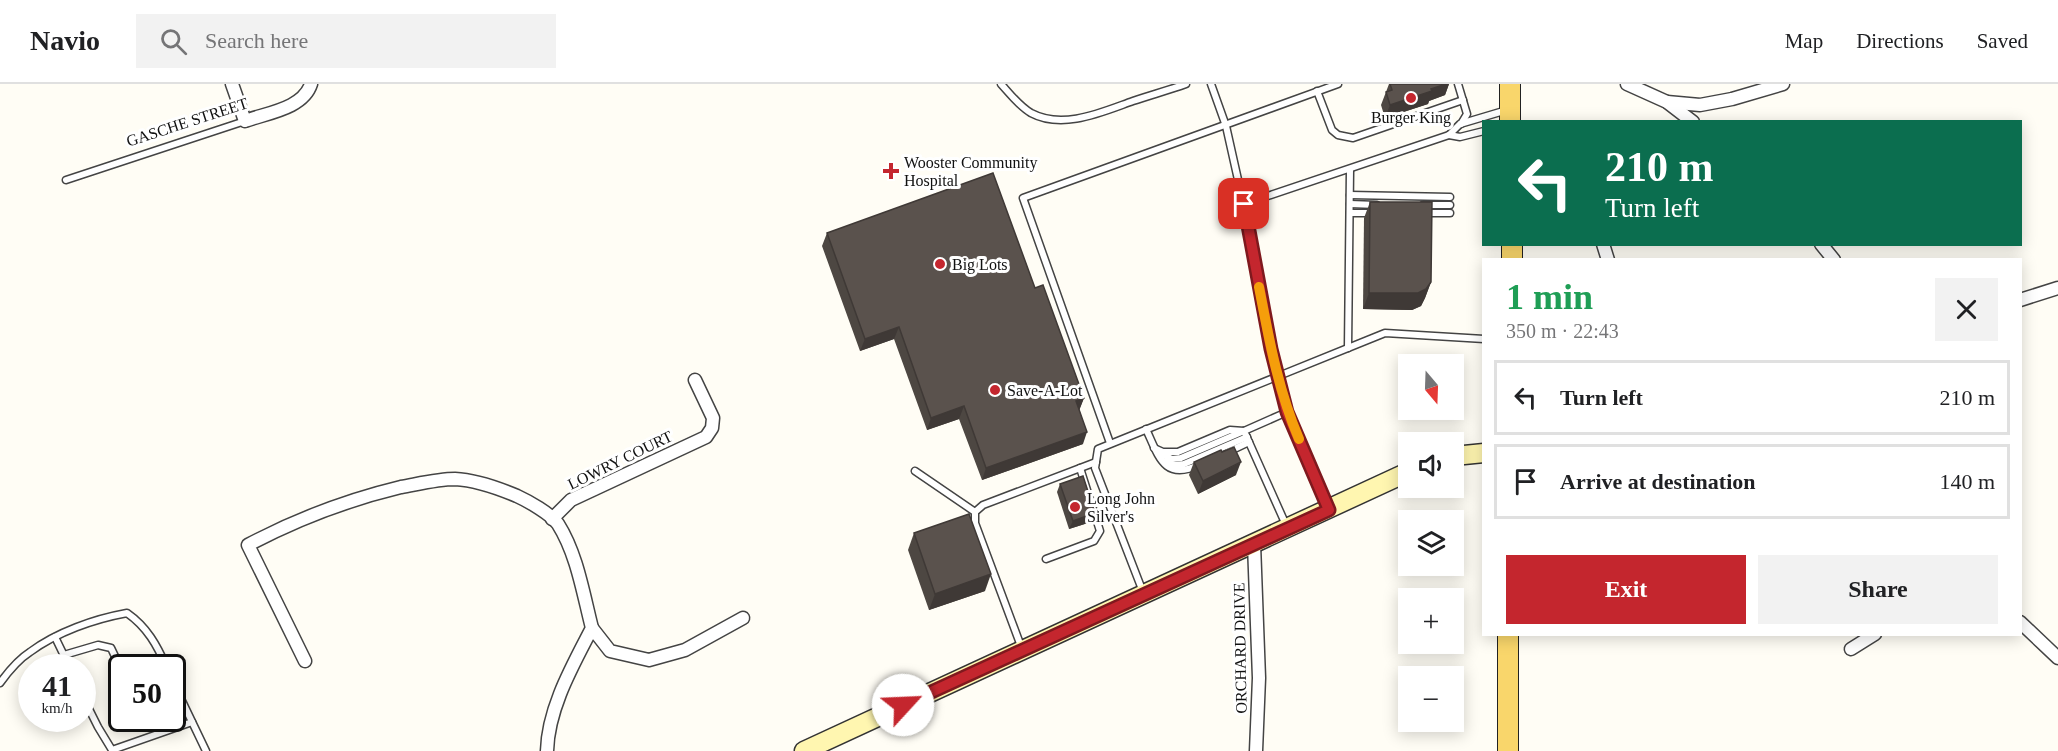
<!DOCTYPE html>
<html lang="en">
<head>
<meta charset="utf-8">
<style>
	body { margin:0; font-family:"Times New Roman",serif; background:#f2f2f2; color:#202124; height:100vh; display:flex; flex-direction:column; font-size:22px; white-space:nowrap }
	* { box-sizing:border-box; margin:0 }
	p { font-size:20px; color:#757577 }
	.icon { flex:none; width:33px; height:33px; fill:none; stroke:currentColor; stroke-width:2; stroke-linecap:round; stroke-linejoin:round }
	.map { position:relative; flex:1; overflow:hidden }
	.details { position:absolute; left:1482px; top:174px; width:540px; height:378px; display:flex; flex-direction:column; background:#fff; border-radius:0px; box-shadow:0 3px 15px #0003 }
	.details>* { flex:none }
	.guide { position:absolute; left:1482px; top:36px; width:540px; height:126px; border-radius:0px; box-shadow:0 3px 15px #0003; background:#0b6e4f; color:#fff; overflow:hidden }
	.needle { width:39px; rotate:161deg }
	.fabs { position:absolute; left:1398px; top:270px; display:grid; gap:12px }
	.fabs a { display:grid; place-items:center; width:66px; height:66px; border-radius:0px; background:#fff; box-shadow:0 3px 15px #0003; font-size:30px }
	.speed { position:absolute; left:18px; top:570px; display:flex; gap:12px; font-size:30px; font-weight:700; text-align:center }
	.speed>* { display:grid; place-content:center; width:78px; height:78px; border-radius:50%; background:#fff; box-shadow:0 3px 15px #0003; line-height:1 }
	.speed small { font-size:15px; font-weight:400 }
	.speed .limit { border:3px solid #111; border-radius:9px; background:#fff; color:#111 }
	.pin { position:absolute; display:grid; place-items:center; width:51px; height:51px; color:#fff; margin:-26px; border-radius:12px; box-shadow:0 3px 9px #0006 }
	.me { position:absolute; width:66px; margin:-33px; rotate:65deg; stroke-linejoin:round; filter:drop-shadow(0 0 4px #0008) }
	.turn { display:flex; align-items:center; gap:21px; height:126px; padding:0 24px; font-size:27px }
	.turn .icon { width:78px; height:78px; stroke-width:2.5 }
	.turn b { display:block; font-size:42px; line-height:51px }
	.round { display:grid; place-items:center; flex:none; width:63px; height:63px; border-radius:0px; background:#f2f2f2 }
	.summary { display:flex; align-items:center; justify-content:space-between; height:102px; padding:0 24px }
	h1 { font-size:36px; font-weight:700; line-height:45px; color:#1e9e55 }
	.cta { display:flex; gap:12px; margin-top:auto; padding:12px 24px }
	.cta a { flex:1; height:69px; border-radius:0px; background:#c4262e; color:#fff; font-size:24px; font-weight:700; line-height:69px; text-align:center }
	.cta a+a { background:#f2f2f2; color:#202124 }
	ul { padding:0; list-style:none }
	li { display:flex; align-items:center; gap:18px; height:75px; margin:0 12px 9px; padding:0 12px; border:3px solid #e0e0e0; border-radius:0px }
	li div { flex:1 }
	li b { display:block; font-size:22px }
	li em { font-style:normal }
	header { display:flex; align-items:center; gap:36px; box-sizing:border-box; height:84px; padding:0 30px; background:#fff; border-bottom:2px solid #e0e0e0 }
	header strong { font-size:28px }
	nav { display:flex; gap:33px; margin-inline-start:auto; font-size:21px }
	.search { width:420px; height:54px; background:#f2f2f2; display:flex; align-items:center; gap:15px; box-sizing:border-box; padding:0 21px; border-radius:0px; color:#757577; font-size:22px }
	.map>svg:first-child { display:block }
	.lines { fill:none; stroke-linecap:round; stroke-linejoin:round }
	.service-casing { stroke:#444; stroke-width:9 }
	.minor-casing { stroke:#444; stroke-width:15 }
	.secondary-casing { stroke:#333; stroke-width:21 }
	.primary-casing { stroke:#222; stroke-width:22 }
	.service { stroke:#fff; stroke-width:6 }
	.minor { stroke:#fff; stroke-width:12 }
	.secondary { stroke:#fff6b0; stroke-width:18 }
	.primary { stroke:#f9d66b; stroke-width:20 }
	.wall { fill:#4d4742 }
	.shaded-wall { fill:#3f3936 }
	.building { fill:#5a524d; stroke:#3f3936; stroke-width:1.5 }
	.route-casing { stroke:#7f191e; stroke-width:15 }
	.route { stroke:#c4262e; stroke-width:10 }
	.slow { stroke:#f59e0b; stroke-width:10 }
	.poi-dot { fill:#c4262e; stroke:#fff; stroke-width:2 }
	.labels { text-anchor:middle; dominant-baseline:central; stroke-width:6; stroke-linejoin:round; paint-order:stroke }
	.poi-label { font-size:16px; fill:#111; stroke:#fff; text-anchor:start }
	.street-label { font-size:16px; fill:#111; stroke:#fff }
</style>
</head>
<body>
<header>
<strong>Navio</strong>
<div class="search"><svg class="icon" aria-label="search" viewBox="0 0 24 24"><circle cx="10" cy="10" r="6"/><path d="M15 15l6 6"/></svg>Search here</div>
<nav><a>Map</a><a>Directions</a><a>Saved</a></nav>
</header>
<div class="map">
<svg width="2058" height="667" viewBox="0 0 2058 667">
	<rect width="100%" height="100%" fill="#fffdf5"/>
	<g class="lines">
		<defs>
			<g id="service">
				<path d="M 1001,0 C 1010,10 1019,22 1031,29 C 1063,46 1102,28 1133,17 C 1151,11 1169,6 1186,0"/>
				<path d="M 1211,0 L 1226,42 L 1245,127 L 1271,265 L 1287,328 L 1328,422"/>
				<path d="M 1458,0 L 1467,30 L 1461,40"/>
				<path d="M 1317,7 L 1332,46 L 1338,51 L 1353,54 L 1463,16"/>
				<path d="M 1449,51 L 1460,53 L 1484,47"/>
				<path d="M 66,96 L 245,37"/>
				<path d="M 1350,111 L 1450,113"/>
				<path d="M 1244,120 L 1449,51 L 1460,40 L 1507,26"/>
				<path d="M 1350,120 L 1377,121"/>
				<path d="M 1423,121 L 1450,121"/>
				<path d="M 1350,129 L 1374,129"/>
				<path d="M 1423,129 L 1450,129"/>
				<path d="M 1348,264 L 1350,86"/>
				<path d="M 1146,345 C 1159,373 1164,397 1199,381"/>
				<path d="M 1110,359 L 1023,114 L 1338,0"/>
				<path d="M 1154,364 L 1163,368 L 1178,368 L 1230,346 L 1244,347"/>
				<path d="M 1228,368 L 1249,358"/>
				<path d="M 1159,369 L 1172,375 L 1181,374 L 1244,347"/>
				<path d="M 1164,377 L 1175,381 L 1184,380 L 1247,353"/>
				<path d="M 915,387 L 975,428"/>
				<path d="M 1286,441 L 1244,347 L 1287,328"/>
				<path d="M 1046,475 L 1094,457 L 1100,447 L 1080,384"/>
				<path d="M 1143,508 L 1095,384 L 1098,365 L 1385,249 L 1484,255"/>
				<path d="M 55,553 L 70,584"/>
				<path d="M 1022,565 L 975,439 L 975,428 L 983,421 L 1096,378"/>
				<path d="M 64,571 L 98,561 L 111,564 L 122,587"/>
				<path d="M 172,596 L 206,667"/>
				<path d="M 0,599 C 8,588 19,575 30,568 C 57,548 94,535 127,529 C 147,543 157,561 167,584"/>
				<path d="M 82,611 L 98,643 L 112,666 L 192,638"/>
			</g>
			<g id="minor">
				<path d="M 232,0 L 245,37 C 266,29 303,25 311,0"/>
				<path d="M 1627,0 L 1667,18 L 1693,38"/>
				<path d="M 1667,18 L 1700,21 L 1732,15 L 1783,0"/>
				<path d="M 1603,160 L 1608,176"/>
				<path d="M 1821,160 L 1834,176"/>
				<path d="M 2020,216 L 2058,204"/>
				<path d="M 552,435 L 571,416 L 706,353 L 712,344 L 713,334 L 695,296"/>
				<path d="M 1254,460 L 1259,594 L 1256,667"/>
				<path d="M 2020,538 L 2058,574"/>
				<path d="M 592,544 L 610,567 L 649,576 L 685,566 L 743,534"/>
				<path d="M 1851,565 L 1875,550"/>
				<path d="M 305,577 L 248,461 C 297,435 347,416 401,403 C 418,400 438,395 455,395 C 476,396 498,404 517,412 C 528,417 551,430 558,440 C 577,470 583,509 592,544 C 573,581 548,624 547,667"/>
			</g>
			<g id="secondary">
				<path d="M 1454,372 L 1484,369"/>
				<path d="M 804,667 L 1408,388"/>
			</g>
			<g id="primary">
				<path d="M 1510,38 L 1510,0"/>
				<path d="M 1512,160 L 1512,176"/>
				<path d="M 1508,667 L 1508,550"/>
			</g>
		</defs>
		<use href="#service" class="service-casing"/>
		<use href="#minor" class="minor-casing"/>
		<use href="#secondary" class="secondary-casing"/>
		<use href="#primary" class="primary-casing"/>
		<use href="#service" class="service"/>
		<use href="#minor" class="minor"/>
		<use href="#secondary" class="secondary"/>
		<use href="#primary" class="primary"/>
	</g>
	<g class="wall">
		<path d="M 1389,0 L 1449,0 L 1445,11 L 1429,17 L 1428,20 L 1385,34 L 1381,21 Z"/>
		<path d="M 1370,118 L 1431,198 L 1425,214 L 1421,222 L 1412,226 L 1363,225 L 1364,134 Z"/>
		<path d="M 827,149 L 1035,204 L 1084,314 L 1079,326 L 1083,360 L 982,396 L 959,335 L 927,346 L 894,255 L 860,267 L 822,162 Z"/>
		<path d="M 1194,378 L 1236,391 L 1198,410 L 1189,391 Z"/>
		<path d="M 1060,400 L 1095,429 L 1091,438 L 1069,445 L 1057,408 Z"/>
		<path d="M 914,449 L 985,507 L 929,526 L 908,466 Z"/>
	</g>
	<g class="shaded-wall">
		<path d="M 1446,0 L 1449,0 L 1445,11 L 1429,17 L 1428,20 L 1385,34 L 1390,21 Z"/>
		<path d="M 1431,198 L 1425,214 L 1421,222 L 1412,226 L 1363,225 L 1369,209 Z"/>
		<path d="M 899,243 L 894,255 L 860,267 L 865,255 Z"/>
		<path d="M 1084,314 L 1079,327 L 1076,317 Z"/>
		<path d="M 964,322 L 959,335 L 927,346 L 931,334 Z"/>
		<path d="M 1087,348 L 1083,360 L 982,396 L 986,384 Z"/>
		<path d="M 1241,378 L 1236,391 L 1198,410 L 1203,397 Z"/>
		<path d="M 1095,429 L 1091,438 L 1069,445 L 1073,437 Z"/>
		<path d="M 991,490 L 985,507 L 929,526 L 935,510 Z"/>
	</g>
	<g class="building">
		<path d="M 1390,0 L 1446,0 L 1431,5 L 1432,7 L 1390,21 L 1386,8 L 1392,6 Z"/>
		<path d="M 993,89 L 1035,204 L 1043,201 L 1084,314 L 1076,317 L 1087,348 L 986,384 L 964,322 L 931,334 L 899,243 L 865,255 L 827,149 Z"/>
		<path d="M 1370,118 L 1432,118 L 1431,198 L 1426,205 L 1418,209 L 1369,209 Z"/>
		<path d="M 1234,363 L 1241,378 L 1203,397 L 1194,378 L 1221,366 L 1222,368 Z"/>
		<path d="M 1083,392 L 1095,429 L 1073,437 L 1060,400 Z"/>
		<path d="M 969,430 L 991,490 L 935,510 L 914,449 Z"/>
	</g>
	<g class="lines">
		<defs>
			<path id="route" d="M 903,621 L 1329,426 L 1287,328 L 1271,265 L 1244,120"/>
		</defs>
		<use href="#route" class="route-casing"/>
		<use href="#route" class="route"/>
		<path class="slow" d="M 1259,203 C 1269,255 1278,306 1299,355"/>
	</g>
	<g class="poi-dot">
		<circle cx="1411" cy="14" r="6"/>
		<path d="M888 78h6v6h6v6h-6v6h-6v-6h-6v-6h6z"/>
		<circle cx="940" cy="180" r="6"/>
		<circle cx="995" cy="306" r="6"/>
		<circle cx="1075" cy="423" r="6"/>
	</g>
	<g class="labels">
		<g class="poi-label">
			<text x="1411" y="33" text-anchor="middle">Burger King</text>
			<text x="904" y="78">Wooster Community<tspan x="904" dy="18">Hospital</tspan></text>
			<text x="952" y="180">Big Lots</text>
			<text x="1007" y="306">Save-A-Lot</text>
			<text x="1087" y="414">Long John<tspan x="1087" dy="18">Silver's</tspan></text>
		</g>
		<g class="street-label">
			<text transform="translate(187 38) rotate(-18)">GASCHE STREET</text>
			<text transform="translate(620 376) rotate(-26)">LOWRY COURT</text>
			<text transform="translate(1240 564) rotate(-91)">ORCHARD DRIVE</text>
		</g>
	</g>
</svg>
<div class="fabs">
<a><svg class="needle" viewBox="-14 -14 28 28"><path d="M0-13l5 13h-10z" fill="#e53935"/><path d="M0 13l5-13h-10z" fill="#757577"/></svg></a>
<a><svg class="icon" aria-label="sound" viewBox="0 0 24 24"><path d="M4 9h4l5-4v14l-5-4H4zM17 9q2 3 0 6"/></svg></a>
<a><svg class="icon" aria-label="layers" viewBox="0 0 24 24"><path d="M12 4l9 5-9 5-9-5zM3 14l9 5 9-5"/></svg></a>
<a>+</a>
<a>−</a>
</div>
<div class="speed"><div>41<small>km/h</small></div><div class="limit">50</div></div>
<div class="pin" style="left:1244px;top:120px;background:#d93025"><svg class="icon" aria-label="arrive" viewBox="0 0 24 24"><path d="M6 21V4h12l-3 4 3 4H6"/></svg></div>
<svg class="me" style="left:903px;top:621px" viewBox="-20 -20 40 40"><circle r="19" fill="#fff"/><path d="M0-13L10 11 0 6-10 11z" fill="#c4262e"/></svg>
<div class="guide">
<div class="turn"><svg class="icon" aria-label="left" viewBox="0 0 24 24"><path d="M17 20v-9H6M10 6l-5 5 5 5"/></svg><div><b>210 m</b>Turn left</div></div>
</div>
<section class="details">
<div class="summary"><div><h1>1 min</h1><p>350 m · 22:43</p></div><a class="round"><svg class="icon" aria-label="close" viewBox="0 0 24 24"><path d="M6 6l12 12M18 6L6 18"/></svg></a></div>
<ul>
<li><svg class="icon" aria-label="left" viewBox="0 0 24 24"><path d="M17 20v-9H6M10 6l-5 5 5 5"/></svg><div><b>Turn left</b></div><em>210 m</em></li>
<li><svg class="icon" aria-label="arrive" viewBox="0 0 24 24"><path d="M6 21V4h12l-3 4 3 4H6"/></svg><div><b>Arrive at destination</b></div><em>140 m</em></li>
</ul>
<div class="cta"><a>Exit</a><a>Share</a></div>
</section>
</div>
</body>
</html>
